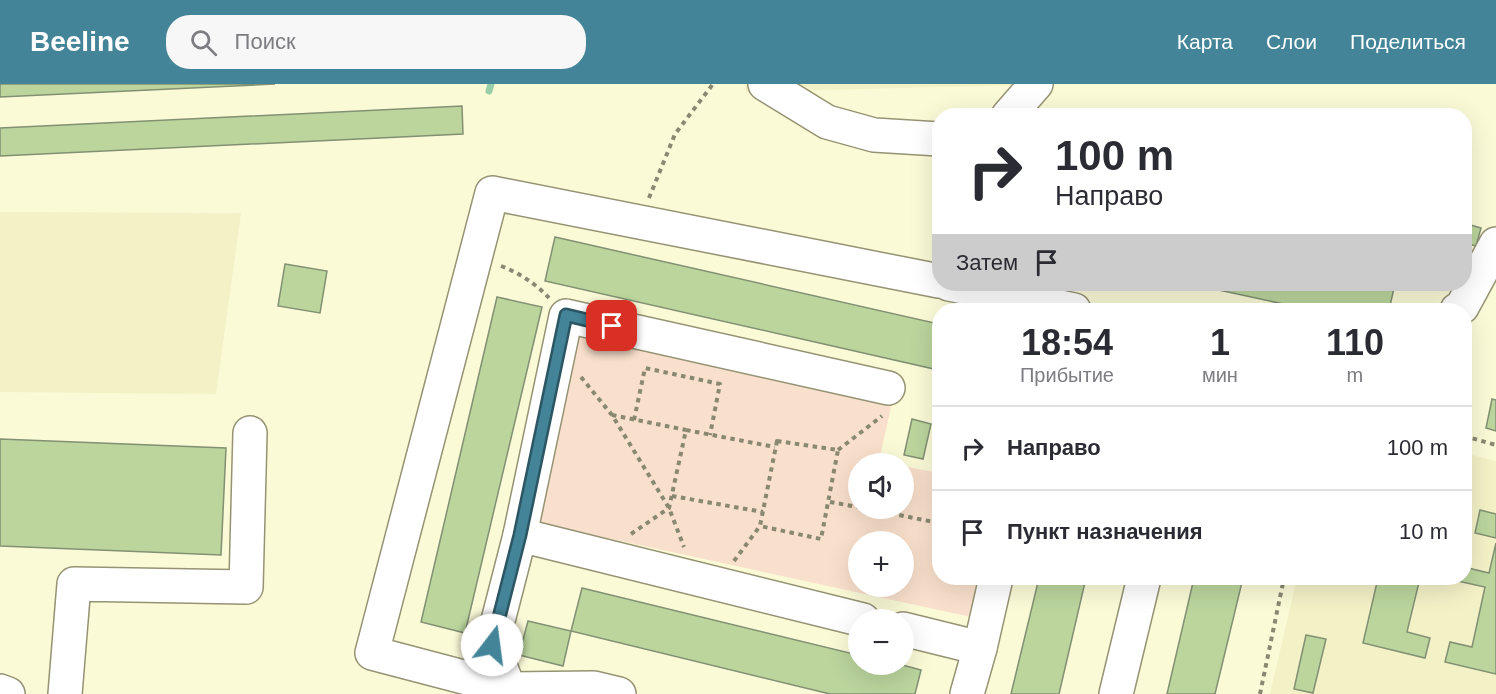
<!DOCTYPE html>
<html lang="ru">
<head>
<meta charset="utf-8">
<style>
	body { margin:0; font-family:Helvetica,sans-serif; background:#f7f7f7; color:#2b2b33; height:100vh; display:flex; flex-direction:column; font-size:22px; white-space:nowrap }
	* { box-sizing:border-box; margin:0 }
	p { font-size:20px; color:#7c7c81 }
	.icon { flex:none; width:33px; height:33px; fill:none; stroke:currentColor; stroke-width:2; stroke-linecap:round; stroke-linejoin:round }
	.map { position:relative; flex:1; overflow:hidden }
	.details { position:absolute; left:932px; top:219px; width:540px; height:282px; display:flex; flex-direction:column; background:#fff; border-radius:24px; box-shadow:0 6px 24px #0002 }
	.details>* { flex:none }
	.banner { position:absolute; left:932px; top:24px; width:540px; height:183px; border-radius:24px; box-shadow:0 6px 24px #0002; background:#fff; color:#2b2b33; overflow:hidden }
	.buttons { position:absolute; left:848px; top:369px; display:grid; gap:12px }
	.buttons a { display:grid; place-items:center; width:66px; height:66px; border-radius:50%; background:#fff; box-shadow:0 6px 24px #0002; font-size:30px }
	.pin { position:absolute; display:grid; place-items:center; width:51px; height:51px; color:#fff; margin:-26px; border-radius:12px; box-shadow:0 3px 9px #0006 }
	.me { position:absolute; width:66px; margin:-33px; rotate:15deg; stroke-linejoin:round; filter:drop-shadow(0 0 4px #0008) }
	.turn { display:flex; align-items:center; gap:21px; height:126px; padding:0 24px; font-size:27px }
	.turn .icon { width:78px; height:78px; stroke-width:2.5 }
	.turn b { display:block; font-size:42px; line-height:51px }
	.then { display:flex; align-items:center; height:57px; padding:0 24px; background:#0003; gap:12px; font-size:22px }
	.eta { display:flex; justify-content:space-evenly; align-items:center; height:102px; text-align:center }
	.eta b { font-size:36px; font-weight:800; line-height:42px }
	ul { padding:0; list-style:none }
	li { display:flex; align-items:center; gap:18px; height:84px; padding:0 24px; border-top:2px solid #e1e1e2 }
	li div { flex:1 }
	li b { display:block; font-size:22px }
	li em { font-style:normal }
	header { display:flex; align-items:center; gap:36px; box-sizing:border-box; height:84px; padding:0 30px; background:#448498; color:#fff }
	header strong { font-size:28px }
	nav { display:flex; gap:33px; margin-inline-start:auto; font-size:21px }
	.search { width:420px; height:54px; background:#f7f7f7; display:flex; align-items:center; gap:15px; box-sizing:border-box; padding:0 21px; border-radius:24px; color:#7c7c81; font-size:22px }
	.map>svg:first-child { display:block }
	.built { fill:#f3f1c6 }
	.green { fill:#f9e0cc; fill-rule:evenodd }
	.lines { fill:none; stroke-linecap:round; stroke-linejoin:round }
	.stream { stroke:#99cfa6; stroke-width:7 }
	.building { fill:#bbd59d; stroke:#829073; stroke-width:1.5 }
	.minor-casing { stroke:#959373; stroke-width:36 }
	.path { stroke:#898871; stroke-width:4; stroke-dasharray:4.5 4.5; stroke-linecap:butt }
	.minor { stroke:#fff; stroke-width:33 }
	.route-casing { stroke:#2c5663; stroke-width:15 }
	.route { stroke:#448498; stroke-width:10 }
</style>
</head>
<body>
<header>
<strong>Beeline</strong>
<div class="search"><svg class="icon" aria-label="search" viewBox="0 0 24 24"><circle cx="10" cy="10" r="6"/><path d="M15 15l6 6"/></svg>Поиск</div>
<nav><a>Карта</a><a>Слои</a><a>Поделиться</a></nav>
</header>
<div class="map">
<svg width="1496" height="610" viewBox="0 0 1496 610">
	<rect width="100%" height="100%" fill="#fbfad7"/>
	<g class="built">
		<path d="M 745,0 L 1054,0 L 746,8 Z"/>
		<path d="M 0,128 L 241,129 L 216,310 L 0,308 Z"/>
		<path d="M 1464,369 L 1496,377 L 1496,610 L 1270,610 L 1297,494 L 1464,494 Z"/>
	</g>
	<path class="green" d="M 574,242 L 893,314 L 879,377 L 889,379 L 858,380 L 858,424 L 903,424 L 903,382 L 939,389 L 939,494 L 979,494 L 971,533 L 533,438 ZM 858,458 L 903,458 L 903,502 L 858,502 Z"/>
	<g class="lines">
		<path class="stream" d="M 489,7 L 491,0"/>
	</g>
	<g class="building">
		<path d="M 0,0 L 275,0 L 0,13 Z"/>
		<path d="M 462,22 L 463,50 L 0,72 L 0,44 Z"/>
		<path d="M 1464,139 L 1481,144 L 1476,162 L 1464,159 Z"/>
		<path d="M 555,153 L 939,240 L 939,264 L 934,285 L 545,197 Z"/>
		<path d="M 285,180 L 327,187 L 320,229 L 278,222 Z"/>
		<path d="M 1191,200 L 1395,200 L 1389,226 L 1311,226 Z"/>
		<path d="M 497,213 L 542,223 L 465,549 L 421,538 Z"/>
		<path d="M 1492,315 L 1496,316 L 1496,347 L 1486,344 Z"/>
		<path d="M 912,335 L 931,340 L 923,375 L 904,371 Z"/>
		<path d="M 0,355 L 226,364 L 221,471 L 0,462 Z"/>
		<path d="M 1480,426 L 1496,430 L 1496,454 L 1475,449 Z"/>
		<path d="M 1496,459 L 1496,590 L 1445,578 L 1450,558 L 1472,563 L 1485,503 L 1444,494 L 1464,494 L 1464,483 L 1489,489 Z"/>
		<path d="M 1039,494 L 1086,494 L 1059,610 L 1011,610 Z"/>
		<path d="M 1194,494 L 1243,494 L 1215,610 L 1167,610 Z"/>
		<path d="M 1378,494 L 1420,494 L 1407,548 L 1430,554 L 1425,574 L 1363,559 Z"/>
		<path d="M 582,504 L 858,571 L 858,580 L 899,580 L 921,586 L 915,610 L 830,610 L 571,547 Z"/>
		<path d="M 528,537 L 571,547 L 563,582 L 519,571 Z"/>
		<path d="M 1306,551 L 1326,555 L 1313,609 L 1294,605 Z"/>
	</g>
	<g class="lines">
		<defs>
			<g id="minor">
				<path d="M 765,0 L 827,38 L 874,51 L 939,55"/>
				<path d="M 1008,32 L 1036,0"/>
				<path d="M 949,200 L 1074,226"/>
				<path d="M 1457,226 L 1462,223 L 1496,160"/>
				<path d="M 520,451 L 566,232 L 888,304"/>
				<path d="M 863,536 L 520,451 L 492,560 L 509,605 L 372,569 L 492,109 L 939,197"/>
				<path d="M 903,545 L 980,564 L 967,610"/>
				<path d="M 980,564 L 996,494"/>
				<path d="M 0,607 L 8,610"/>
				<path d="M 65,610 L 74,500 L 246,503 L 250,349"/>
				<path d="M 506,610 L 509,605 L 594,604 L 619,610"/>
				<path d="M 1116,610 L 1144,494"/>
			</g>
		</defs>
		<use href="#minor" class="minor-casing"/>
		<g class="path">
			<path d="M 649,114 L 675,50 L 713,0"/>
			<path d="M 501,182 C 519,189 535,199 549,214"/>
			<path d="M 581,293 L 612,331 L 669,424 L 684,463"/>
			<path d="M 612,331 L 686,346"/>
			<path d="M 634,336 L 645,284 L 720,300 L 710,351"/>
			<path d="M 1464,352 L 1496,361"/>
			<path d="M 777,357 L 838,366 L 821,455 L 760,442 Z"/>
			<path d="M 838,366 L 882,332"/>
			<path d="M 672,412 L 763,428"/>
			<path d="M 830,418 L 858,423"/>
			<path d="M 864,424 L 939,439"/>
			<path d="M 631,450 L 669,424 L 686,346 L 775,363"/>
			<path d="M 734,477 L 760,442"/>
			<path d="M 1260,610 L 1284,494"/>
		</g>
		<use href="#minor" class="minor"/>
	</g>
	<g class="lines">
		<defs>
			<path id="route" d="M 492,561 L 520,451 L 566,231 L 612,242"/>
		</defs>
		<use href="#route" class="route-casing"/>
		<use href="#route" class="route"/>
	</g>
</svg>
<div class="buttons">
<a><svg class="icon" aria-label="sound" viewBox="0 0 24 24"><path d="M4 9h4l5-4v14l-5-4H4zM17 9q2 3 0 6"/></svg></a>
<a>+</a>
<a>−</a>
</div>
<div class="pin" style="left:612px;top:242px;background:#d93025"><svg class="icon" aria-label="arrive" viewBox="0 0 24 24"><path d="M6 21V4h12l-3 4 3 4H6"/></svg></div>
<svg class="me" style="left:492px;top:561px" viewBox="-20 -20 40 40"><circle r="19" fill="#fff"/><path d="M0-13L10 11 0 6-10 11z" fill="#448498"/></svg>
<div class="banner">
<div class="turn"><svg class="icon" aria-label="right" viewBox="0 0 24 24"><path d="M7 20v-9h11M14 6l5 5-5 5"/></svg><div><b>100 m</b>Направо</div></div>
<div class="then">Затем<svg class="icon" aria-label="arrive" viewBox="0 0 24 24"><path d="M6 21V4h12l-3 4 3 4H6"/></svg></div>
</div>
<section class="details">
<div class="eta">
<div><b>18:54</b><p>Прибытие</p></div>
<div><b>1</b><p>мин</p></div>
<div><b>110</b><p>m</p></div>
</div>
<ul>
<li><svg class="icon" aria-label="right" viewBox="0 0 24 24"><path d="M7 20v-9h11M14 6l5 5-5 5"/></svg><div><b>Направо</b></div><em>100 m</em></li>
<li><svg class="icon" aria-label="arrive" viewBox="0 0 24 24"><path d="M6 21V4h12l-3 4 3 4H6"/></svg><div><b>Пункт назначения</b></div><em>10 m</em></li>
</ul>
</section>
</div>
</body>
</html>
